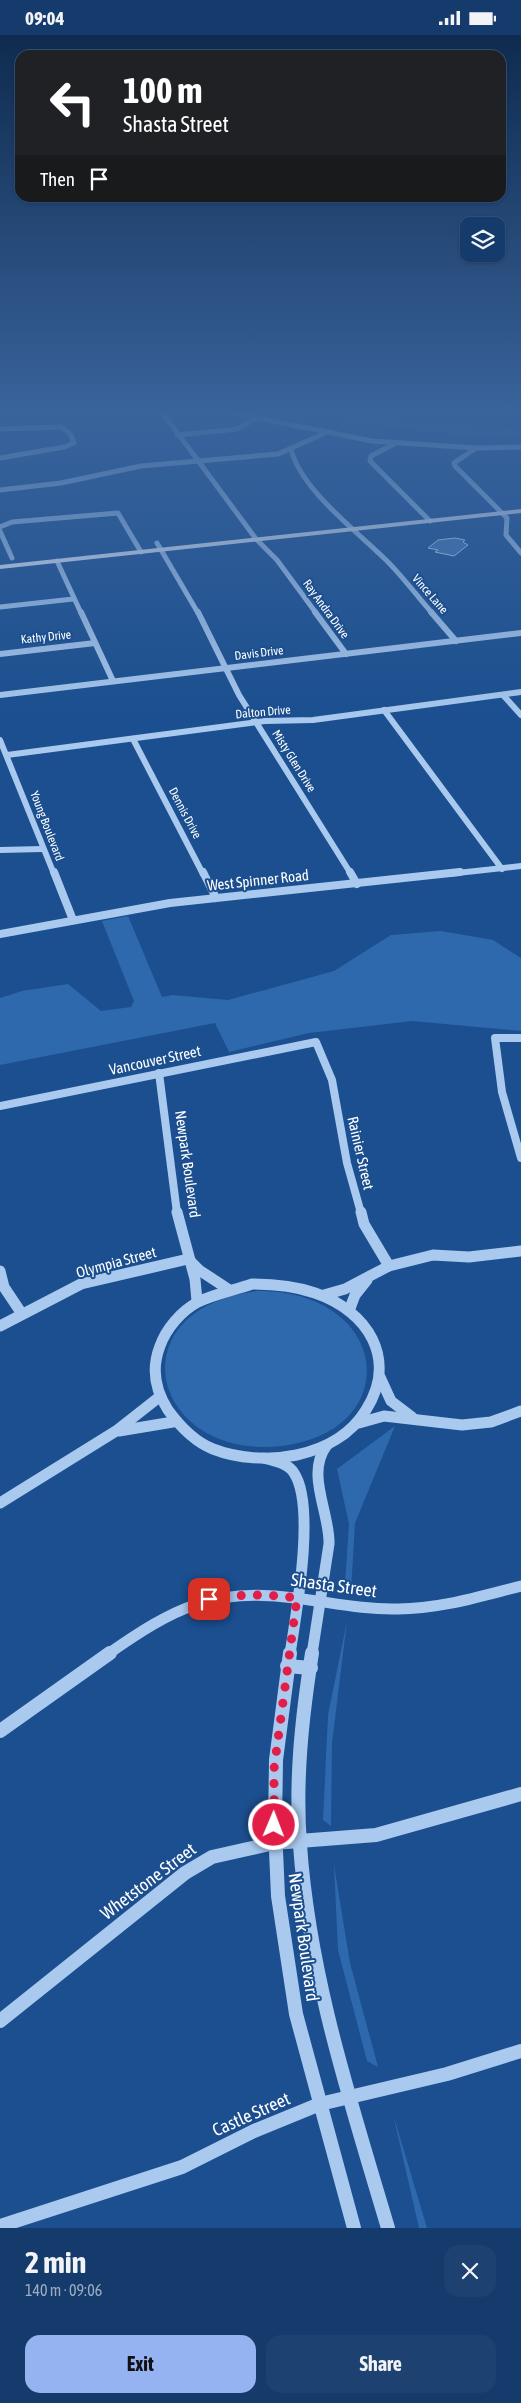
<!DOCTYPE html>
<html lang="en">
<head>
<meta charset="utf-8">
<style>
	body { margin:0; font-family:"Asap Condensed",sans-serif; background:#1d4271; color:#f1f3f6; height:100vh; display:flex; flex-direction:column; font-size:19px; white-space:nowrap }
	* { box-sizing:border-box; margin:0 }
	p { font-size:16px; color:#9dadc1 }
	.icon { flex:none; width:28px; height:28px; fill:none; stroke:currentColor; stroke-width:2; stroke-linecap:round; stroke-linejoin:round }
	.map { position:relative; height:2193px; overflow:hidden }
	.side { display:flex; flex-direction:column; background:#143b6b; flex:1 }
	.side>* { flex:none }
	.hud { position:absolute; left:15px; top:15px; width:491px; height:152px; border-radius:15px; box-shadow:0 1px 4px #0004,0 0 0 1px #33557e; background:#202124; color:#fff; overflow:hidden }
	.buttons { position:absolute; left:460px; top:182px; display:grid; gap:10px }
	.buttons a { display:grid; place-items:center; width:45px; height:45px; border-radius:10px; background:#143b6b; box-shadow:0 1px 4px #0004,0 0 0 1px #33557e; font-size:25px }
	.pin { position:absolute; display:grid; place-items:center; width:42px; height:42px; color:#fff; margin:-21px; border-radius:10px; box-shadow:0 2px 8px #0006 }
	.me { position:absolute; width:55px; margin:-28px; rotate:1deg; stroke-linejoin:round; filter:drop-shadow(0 0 4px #0008) }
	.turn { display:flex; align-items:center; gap:18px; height:105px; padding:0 25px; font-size:22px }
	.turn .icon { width:65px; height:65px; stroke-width:2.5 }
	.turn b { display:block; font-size:35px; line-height:42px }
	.then { display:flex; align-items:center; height:48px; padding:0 25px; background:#0003; gap:10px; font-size:19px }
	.round { display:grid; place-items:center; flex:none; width:52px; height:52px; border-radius:15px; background:#1d4271 }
	.headline { display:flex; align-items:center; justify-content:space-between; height:85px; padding:0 25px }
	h1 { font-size:30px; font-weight:700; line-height:38px }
	.cta { display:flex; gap:10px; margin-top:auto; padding:10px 25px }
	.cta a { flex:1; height:58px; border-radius:15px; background:#95b2f1; color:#111; font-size:20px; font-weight:700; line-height:58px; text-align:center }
	.cta a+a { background:#1d4271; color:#f1f3f6 }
	.status { display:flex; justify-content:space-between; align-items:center; height:35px; padding:0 25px; background:#143b6b; direction:ltr }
	.status svg { height:14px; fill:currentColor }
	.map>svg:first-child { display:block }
	.green { fill:#2e69ad }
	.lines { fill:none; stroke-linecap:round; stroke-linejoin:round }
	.river { fill:#3c6290; fill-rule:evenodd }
	.building { fill:#4478b7; stroke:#cfe3fa }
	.minor-far4 { stroke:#a9c9ee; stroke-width:5 }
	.minor-far3 { stroke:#a9c9ee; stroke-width:6 }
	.minor-far2 { stroke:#a9c9ee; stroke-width:8 }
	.minor-far1 { stroke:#a9c9ee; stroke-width:11 }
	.minor { stroke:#a9c9ee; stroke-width:14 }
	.major { fill:#f0f6ff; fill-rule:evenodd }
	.route { stroke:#e11d48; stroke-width:9; stroke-dasharray:0 16.2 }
	.labels { text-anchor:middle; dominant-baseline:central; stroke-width:4; stroke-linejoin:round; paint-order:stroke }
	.far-street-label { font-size:12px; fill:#fff; stroke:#1b4f8f }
	.street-label { font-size:15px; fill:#fff; stroke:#1b4f8f }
	.near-street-label { font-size:18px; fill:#fff; stroke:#1b4f8f }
</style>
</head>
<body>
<div class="status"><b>09:04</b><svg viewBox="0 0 49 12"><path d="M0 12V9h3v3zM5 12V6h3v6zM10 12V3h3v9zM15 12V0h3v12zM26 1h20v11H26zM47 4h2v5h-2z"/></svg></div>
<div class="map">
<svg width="521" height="2193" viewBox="0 0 521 2193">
	<rect width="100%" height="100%" fill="#1b4f8f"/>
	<g class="green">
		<path d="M 128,881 L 162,962 L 172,960 L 228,965 L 334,936 L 391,900 L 441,896 L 493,905 L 521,923 L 521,996 L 412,986 L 309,998 L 229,1017 L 215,988 L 0,1030 L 0,963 L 22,956 L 68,949 L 101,976 L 131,972 L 134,966 L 102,886 Z"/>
		<path d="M 257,1256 C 391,1255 406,1396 282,1411 C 151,1426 113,1274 257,1256 Z"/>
		<path d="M 395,1391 L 355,1488 L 351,1556 L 345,1549 L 349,1489 L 337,1434 Z"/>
		<path d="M 347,1586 L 332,1708 L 331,1791 L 323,1785 L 328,1680 Z"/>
		<path d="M 334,1830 L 350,1928 L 378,2032 L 367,2026 L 338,1915 Z"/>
		<path d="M 393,2079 L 427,2193 L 419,2193 Z"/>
	</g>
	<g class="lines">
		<g class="river">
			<path d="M 0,377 L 28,377 L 0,383 Z"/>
			<path d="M 320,377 C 348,377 374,383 401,387 C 441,393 481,394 521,393 L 521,399 L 471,400 L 402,393 L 325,380 Z"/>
		</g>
	</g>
	<path class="building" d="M 455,503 L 465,505 L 463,507 L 468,510 L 454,521 L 435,517 L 438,515 L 428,513 L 438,505 Z"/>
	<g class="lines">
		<g class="minor-far4">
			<path d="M 168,377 L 165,381 L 256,504 L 277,525 L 316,578"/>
			<path d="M 228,377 L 372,406 L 476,413 L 521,412"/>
			<path d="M 0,394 L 62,392 L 71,400 L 74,408 L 64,412 L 0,423"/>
			<path d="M 177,400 L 237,394 L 257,383"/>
			<path d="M 396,408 L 371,421 L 370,426 L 430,486"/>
			<path d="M 476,413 L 454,428 L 455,431 L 507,483 L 506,500 L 521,518"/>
			<path d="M 291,414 C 301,455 357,496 387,526 C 403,542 417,561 432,578"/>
			<path d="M 0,455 L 61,448 L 141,431 L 278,419 L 325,398"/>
			<path d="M 0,492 L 12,487 L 118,478 L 141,517"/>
			<path d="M 0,496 L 12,523"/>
			<path d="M 157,508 L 198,578"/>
			<path d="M 57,526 L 81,578"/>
			<path d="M 0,572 L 73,564"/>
		</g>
		<g class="minor-far3">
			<path d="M 81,577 L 113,646"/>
			<path d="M 198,577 L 239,660 L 351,839"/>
			<path d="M 315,577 L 346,619"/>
			<path d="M 431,577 L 456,606"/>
			<path d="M 0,619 L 95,608"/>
			<path d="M 0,660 L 521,598"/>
			<path d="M 503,660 L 521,680"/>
			<path d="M 384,675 L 502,834"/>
			<path d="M 133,704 L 203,839"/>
			<path d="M 0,705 L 54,839"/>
			<path d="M 7,720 L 265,686 L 313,685 L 521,657"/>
			<path d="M 0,815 L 43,814"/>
			<path d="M 448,839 L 521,831"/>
		</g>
		<g class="minor-far2">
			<path d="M 54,837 L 73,885"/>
			<path d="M 203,837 L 216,863"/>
			<path d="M 350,837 L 357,849"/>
			<path d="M 0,899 L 170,868 L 460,837"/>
			<path d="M 521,1003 L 495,1003 L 502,1057 L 521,1123"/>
			<path d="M 159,1038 L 177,1178"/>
			<path d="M 0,1071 L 316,1007 L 332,1045 L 347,1128 L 361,1178"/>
		</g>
		<g class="minor-far1">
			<path d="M 177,1177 L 195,1244 L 197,1266"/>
			<path d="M 361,1177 L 364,1189 L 389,1231"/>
			<path d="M 190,1226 L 199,1235 L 228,1254"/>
			<path d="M 0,1236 L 4,1252 L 22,1279"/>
			<path d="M 252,1249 C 273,1249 295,1251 315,1258 C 368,1276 398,1324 366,1375 C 336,1424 262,1433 213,1414 C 195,1407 179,1390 168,1375 C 155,1355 151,1334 160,1311 C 166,1294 181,1276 198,1267 C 214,1259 235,1255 252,1249 Z"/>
			<path d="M 324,1260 L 345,1254 L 389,1231 L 433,1220 L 469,1222 L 521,1216"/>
			<path d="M 349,1276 L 355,1260 L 367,1245"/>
			<path d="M 0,1291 L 81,1249 L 188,1224"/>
			<path d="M 380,1342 L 391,1366 L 412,1382"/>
			<path d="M 359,1388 L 384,1381 L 462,1390 L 491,1387 L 521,1376"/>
			<path d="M 119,1396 L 173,1387"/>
			<path d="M 264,1423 C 274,1426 288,1428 294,1438 C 316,1471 296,1579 290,1619"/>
			<path d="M 0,1468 L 116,1396 L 158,1363"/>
			<path d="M 108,1619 C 174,1573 213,1552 295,1563 C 329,1567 363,1575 398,1574 C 440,1574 481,1561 521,1551"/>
			<path d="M 312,1619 L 329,1509 C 330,1477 305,1439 327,1410"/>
		</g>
		<g class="minor">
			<path d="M 290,1618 L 276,1725 L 275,1793 L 278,1861 L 296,1979 L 354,2193"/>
			<path d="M 312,1618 C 302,1682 295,1745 300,1810 C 309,1941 351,2068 388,2193"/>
			<path d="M 287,1631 L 311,1633"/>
			<path d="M 0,1696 L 110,1618"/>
			<path d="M 0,1986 L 185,1838 L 212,1822 L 274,1808 L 376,1800 L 521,1759"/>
			<path d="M 0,2191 L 182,2132 L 254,2096 L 320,2069 L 447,2039 L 521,2016"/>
		</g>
		<path class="major" d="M 521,474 L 521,478 L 0,534 L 0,530 Z"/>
	</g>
	<linearGradient id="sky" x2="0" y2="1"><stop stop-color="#0f2b4f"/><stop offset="0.55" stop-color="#39639b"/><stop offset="1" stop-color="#39639b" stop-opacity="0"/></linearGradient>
	<rect width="521" height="684" fill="url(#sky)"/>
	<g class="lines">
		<path class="route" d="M 209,1564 C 239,1559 267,1559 297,1563 L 274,1734 L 274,1790"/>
	</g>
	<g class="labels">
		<g class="far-street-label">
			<text transform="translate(430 559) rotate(49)">Vince Lane</text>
			<text transform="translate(326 574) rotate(54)">Ray Andra Drive</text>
			<text transform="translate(46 602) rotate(-6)">Kathy Drive</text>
			<text transform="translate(259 618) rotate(-7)">Davis Drive</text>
			<text transform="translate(263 677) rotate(-5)">Dalton Drive</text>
			<text transform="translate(294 726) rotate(58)">Misty Glen Drive</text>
			<text transform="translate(185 778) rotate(62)">Dennis Drive</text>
			<text transform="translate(47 791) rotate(69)">Young Boulevard</text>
		</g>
		<g class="street-label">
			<text transform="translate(258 845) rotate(-6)">West Spinner Road</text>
			<text transform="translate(155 1025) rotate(-12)">Vancouver Street</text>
			<text transform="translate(361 1118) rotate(77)">Rainier Street</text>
			<text transform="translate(188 1129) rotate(82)">Newpark Boulevard</text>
			<text transform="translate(116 1227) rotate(-15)">Olympia Street</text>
		</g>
		<g class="near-street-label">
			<text transform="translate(334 1550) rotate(8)">Shasta Street</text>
			<text transform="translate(148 1846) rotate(-37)">Whetstone Street</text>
			<text transform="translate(304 1902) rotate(82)">Newpark Boulevard</text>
			<text transform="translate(251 2079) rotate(-24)">Castle Street</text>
		</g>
	</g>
</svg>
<div class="buttons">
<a><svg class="icon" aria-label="layers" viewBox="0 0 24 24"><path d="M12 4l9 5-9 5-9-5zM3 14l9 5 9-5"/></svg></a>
</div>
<div class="pin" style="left:209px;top:1564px;background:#d93025"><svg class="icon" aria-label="arrive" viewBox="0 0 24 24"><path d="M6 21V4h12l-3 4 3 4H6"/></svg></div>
<svg class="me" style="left:274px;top:1790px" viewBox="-20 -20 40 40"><circle r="17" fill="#e11d48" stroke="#fff" stroke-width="3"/><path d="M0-11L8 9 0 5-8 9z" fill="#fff"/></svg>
<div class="hud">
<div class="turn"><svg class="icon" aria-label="left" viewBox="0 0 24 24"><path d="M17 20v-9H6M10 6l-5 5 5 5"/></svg><div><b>100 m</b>Shasta Street</div></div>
<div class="then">Then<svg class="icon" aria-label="arrive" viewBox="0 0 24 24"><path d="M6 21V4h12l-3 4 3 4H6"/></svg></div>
</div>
</div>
<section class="side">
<div class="headline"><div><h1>2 min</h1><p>140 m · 09:06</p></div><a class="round"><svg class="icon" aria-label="close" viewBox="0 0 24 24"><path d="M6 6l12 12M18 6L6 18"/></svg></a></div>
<div class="cta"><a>Exit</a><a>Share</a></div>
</section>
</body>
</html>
